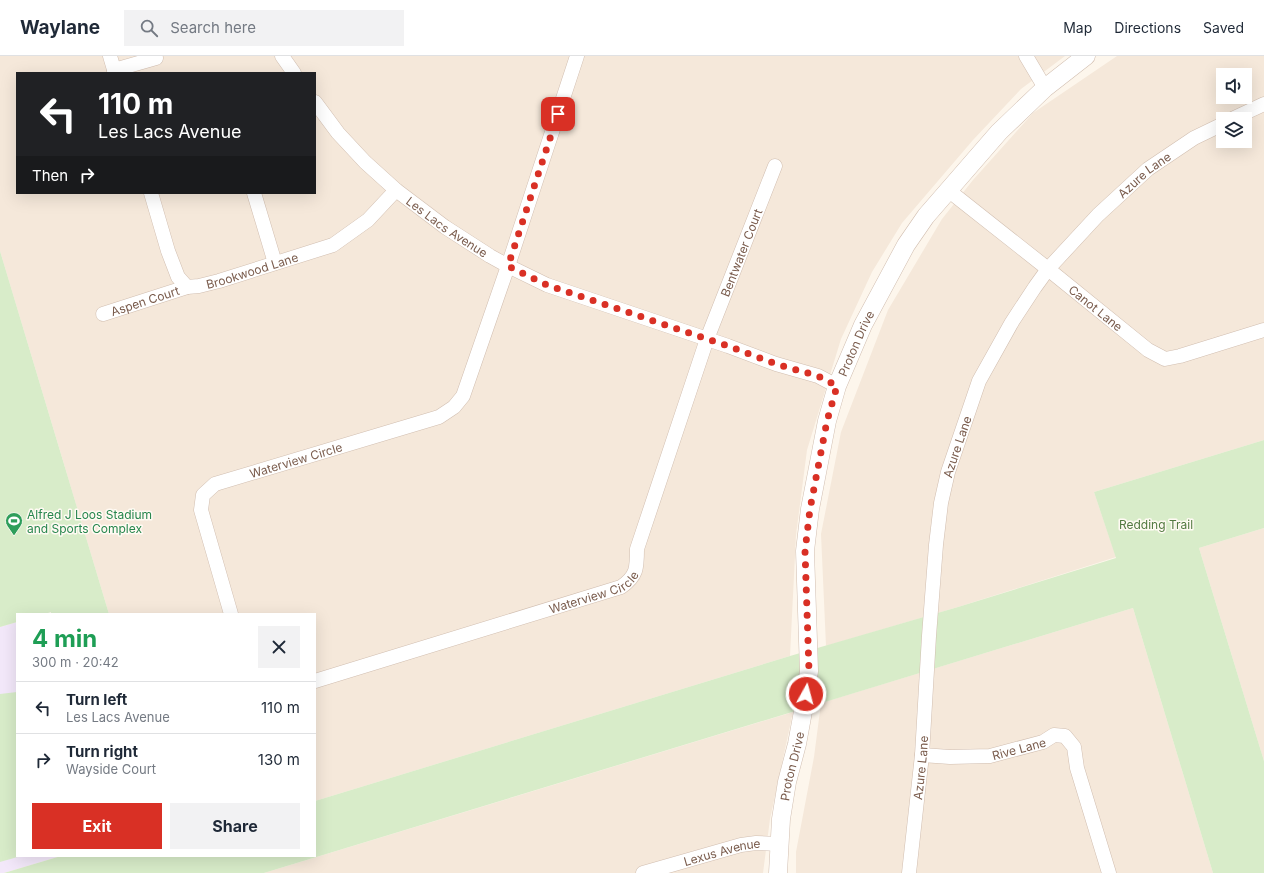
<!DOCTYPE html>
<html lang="en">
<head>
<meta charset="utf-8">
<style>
	body { margin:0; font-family:Inter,sans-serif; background:#f2f2f3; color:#1f2937; height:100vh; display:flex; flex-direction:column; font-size:15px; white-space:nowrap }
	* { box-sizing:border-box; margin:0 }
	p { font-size:13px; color:#747a83 }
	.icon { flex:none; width:22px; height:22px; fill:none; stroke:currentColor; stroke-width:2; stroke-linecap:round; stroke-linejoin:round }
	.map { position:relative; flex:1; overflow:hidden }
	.details { position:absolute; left:16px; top:557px; width:300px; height:244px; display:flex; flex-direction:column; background:#fff; border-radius:0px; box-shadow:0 4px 16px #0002 }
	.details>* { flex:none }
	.banner { position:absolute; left:16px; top:16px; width:300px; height:122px; border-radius:0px; box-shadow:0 4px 16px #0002; background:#202124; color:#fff; overflow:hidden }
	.fabs { position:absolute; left:1216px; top:12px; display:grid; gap:8px }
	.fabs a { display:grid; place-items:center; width:36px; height:36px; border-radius:0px; background:#fff; box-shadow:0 4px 16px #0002; font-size:20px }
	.pin { position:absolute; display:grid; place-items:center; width:34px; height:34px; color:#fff; margin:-17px; border-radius:8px; box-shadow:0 2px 6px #0006 }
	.me { position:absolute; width:44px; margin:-22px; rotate:7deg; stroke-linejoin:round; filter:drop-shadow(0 0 3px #0008) }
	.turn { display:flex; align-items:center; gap:14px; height:84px; padding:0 16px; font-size:18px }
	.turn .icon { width:52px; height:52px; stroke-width:2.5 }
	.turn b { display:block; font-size:28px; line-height:34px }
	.then { display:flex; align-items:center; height:38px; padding:0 16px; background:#0003; gap:8px; font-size:15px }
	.round { display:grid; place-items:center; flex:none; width:42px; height:42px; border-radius:0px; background:#f2f2f3 }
	.headline { display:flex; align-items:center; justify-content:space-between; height:68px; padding:0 16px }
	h1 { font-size:24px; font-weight:700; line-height:30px; color:#1e9e55 }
	.action { display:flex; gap:8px; margin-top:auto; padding:8px 16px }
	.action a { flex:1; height:46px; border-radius:0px; background:#d93025; color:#fff; font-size:16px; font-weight:700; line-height:46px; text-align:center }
	.action a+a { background:#f2f2f3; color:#1f2937 }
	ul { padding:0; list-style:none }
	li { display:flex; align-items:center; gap:12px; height:52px; padding:0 16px; border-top:1px solid #e0e1e3 }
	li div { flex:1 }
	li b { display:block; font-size:15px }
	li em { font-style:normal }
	header { display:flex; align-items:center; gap:24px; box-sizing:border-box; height:56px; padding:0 20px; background:#fff; border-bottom:1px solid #e0e1e3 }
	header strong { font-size:19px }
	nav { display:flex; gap:22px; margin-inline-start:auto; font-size:14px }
	.search { width:280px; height:36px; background:#f2f2f3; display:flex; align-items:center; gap:10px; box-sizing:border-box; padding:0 14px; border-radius:0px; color:#747a83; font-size:15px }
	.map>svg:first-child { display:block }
	.residential { fill:#f5e8da; fill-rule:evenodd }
	.education { fill:#f3e8fa }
	.green { fill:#d8ecc9 }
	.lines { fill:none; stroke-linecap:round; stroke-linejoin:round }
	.minor-casing { stroke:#d1beb0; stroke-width:15 }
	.tertiary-casing { stroke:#d1beb0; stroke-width:19 }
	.minor { stroke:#fff; stroke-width:14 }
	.tertiary { stroke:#fff; stroke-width:18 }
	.route { stroke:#d93025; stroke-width:7; stroke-dasharray:0 12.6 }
	.labels { text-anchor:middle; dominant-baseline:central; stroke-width:3; stroke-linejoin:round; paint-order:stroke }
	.street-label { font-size:12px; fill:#7a5c4d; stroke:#fffaf3 }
	.leisure-label { font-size:12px; fill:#27864d; stroke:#fffaf3; text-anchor:start }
	.park-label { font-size:12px; fill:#537a41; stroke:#fffaf3 }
</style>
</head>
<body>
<header>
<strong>Waylane</strong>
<div class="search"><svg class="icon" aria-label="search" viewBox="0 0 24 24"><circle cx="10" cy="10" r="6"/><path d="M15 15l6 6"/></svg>Search here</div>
<nav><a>Map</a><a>Directions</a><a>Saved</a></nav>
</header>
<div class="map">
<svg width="1264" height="817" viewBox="0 0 1264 817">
	<rect width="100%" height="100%" fill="#fdf6ec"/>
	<g class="residential">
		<path d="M 0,0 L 1065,0 L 1021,33 L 973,84 L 902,167 L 872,216 L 841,283 L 807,394 L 796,479 L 790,600 L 315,745 L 315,558 L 109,558 L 0,195 ZM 17,17 L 315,17 L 315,137 L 17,137 Z"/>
		<path d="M 1117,0 L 1264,0 L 1264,384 L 1094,436 L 1116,501 L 958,551 L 826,590 L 821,478 L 841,376 L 888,254 L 942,163 L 973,124 L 1033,57 ZM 1223,19 L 1245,19 L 1245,41 L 1223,41 ZM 1223,63 L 1245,63 L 1245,85 L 1223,85 Z"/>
		<path d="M 1264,472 L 1264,705 L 1199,492 Z"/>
		<path d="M 1133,552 L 1213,817 L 796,817 L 796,796 L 814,701 L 821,647 Z"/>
		<path d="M 793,656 L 770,763 L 763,817 L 264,817 Z"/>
	</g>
	<path class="education" d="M 17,566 L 17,800 L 61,800 L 4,817 L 0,817 L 0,571 Z"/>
	<g class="green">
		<path d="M 0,195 L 109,558 L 51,558 L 51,556 L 45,558 L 17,558 L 17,566 L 0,571 Z"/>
		<path d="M 1264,384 L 1264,472 L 1199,492 L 1264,705 L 1264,817 L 1213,817 L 1133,552 L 264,817 L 4,817 L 61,800 L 315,800 L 315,745 L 790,600 L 958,551 L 1116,502 L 1094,436 Z"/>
		<path d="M 17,636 L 17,800 L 21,800 L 0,806 L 0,638 Z"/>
	</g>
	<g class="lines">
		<defs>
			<g id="minor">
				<path d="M 110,0 L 115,17"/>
				<path d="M 282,0 L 294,17"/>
				<path d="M 1026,0 L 1045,32"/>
				<path d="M 114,14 L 156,2"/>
				<path id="s1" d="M 315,46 L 338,77 L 365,106 L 396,134 L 445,171 L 490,200 L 508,210 L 547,229 L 728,290 L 776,308 L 818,320 L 837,330"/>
				<path d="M 1232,63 L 1264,48"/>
				<path id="s2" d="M 948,134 L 1048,213 L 1148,294 L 1165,303 L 1180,300 L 1264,274"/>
				<path id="s3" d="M 151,137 L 168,195 L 178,221 L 187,231 L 199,230 L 219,225 L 333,189 L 368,164 L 396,134"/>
				<path d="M 254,137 L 275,207"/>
				<path id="s4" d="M 103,258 L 187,231"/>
				<path id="s5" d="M 231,558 L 201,454 L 203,439 L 215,428 L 439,361 L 454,351 L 463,340 L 508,210 L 577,0"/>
				<path id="s6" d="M 315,625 L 621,531 C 637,520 637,512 637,493 L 707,283 L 775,110"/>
				<path id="s7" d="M 922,699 L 950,701 L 990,700 L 1043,686 L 1054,679 L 1065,680 L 1074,691 L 1077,712 L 1109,817"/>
				<path id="s8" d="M 643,817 L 741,789 L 756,787 L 779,788"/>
				<path id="s9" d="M 909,817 L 922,699 L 929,580 L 936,489 L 941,447 L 948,416 L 979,325 L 1012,266 L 1035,231 L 1048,213 L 1098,159 L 1148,113 L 1194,82 L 1223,68"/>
			</g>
			<g id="tertiary">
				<path id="s10" d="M 778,817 L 781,763 L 787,726 L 797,688 L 804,650 L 809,615 L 805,495 L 810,453 L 827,365 L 837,330 L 863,269 L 906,189 L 926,160 L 999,76 L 1045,32 L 1086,0"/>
			</g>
		</defs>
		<use href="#minor" class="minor-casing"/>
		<use href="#tertiary" class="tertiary-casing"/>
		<use href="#minor" class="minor"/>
		<use href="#tertiary" class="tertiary"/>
	</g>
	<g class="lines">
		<path class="route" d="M 558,58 L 508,210 L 547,229 L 728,290 L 776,308 L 818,320 L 837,330 L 827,365 L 810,453 L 805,495 L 809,615 L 806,638"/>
	</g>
	<defs>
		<symbol id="stadium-pin" viewBox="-11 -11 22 30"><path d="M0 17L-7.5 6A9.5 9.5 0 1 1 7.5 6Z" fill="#2e9e5b" stroke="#fffaf3"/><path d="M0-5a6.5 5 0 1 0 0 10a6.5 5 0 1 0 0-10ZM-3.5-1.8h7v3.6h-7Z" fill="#fff"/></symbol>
	</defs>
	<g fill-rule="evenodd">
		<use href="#stadium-pin" x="4" y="455" width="20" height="27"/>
	</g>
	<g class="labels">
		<g class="street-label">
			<text stroke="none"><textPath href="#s9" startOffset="766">Azure Lane</textPath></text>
			<text stroke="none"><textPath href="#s1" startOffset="183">Les Lacs Avenue</textPath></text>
			<text stroke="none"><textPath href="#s6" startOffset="678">Bentwater Court</textPath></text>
			<text stroke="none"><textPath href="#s3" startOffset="169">Brookwood Lane</textPath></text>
			<text stroke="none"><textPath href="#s4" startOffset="44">Aspen Court</textPath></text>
			<text stroke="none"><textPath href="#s2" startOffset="189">Canot Lane</textPath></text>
			<text stroke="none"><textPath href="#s10" startOffset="540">Proton Drive</textPath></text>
			<text stroke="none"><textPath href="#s9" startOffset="430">Azure Lane</textPath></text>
			<text stroke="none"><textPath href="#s5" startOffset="224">Waterview Circle</textPath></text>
			<text stroke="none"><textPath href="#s6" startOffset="293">Waterview Circle</textPath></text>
			<text stroke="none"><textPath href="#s7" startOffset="98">Rive Lane</textPath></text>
			<text stroke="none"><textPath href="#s10" startOffset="108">Proton Drive</textPath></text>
			<text stroke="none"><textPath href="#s9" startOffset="106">Azure Lane</textPath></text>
			<text stroke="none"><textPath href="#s8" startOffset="82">Lexus Avenue</textPath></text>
		</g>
		<g class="leisure-label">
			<text x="27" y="458">Alfred J Loos Stadium<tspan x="27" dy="14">and Sports Complex</tspan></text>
		</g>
		<g class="park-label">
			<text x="1156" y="468">Redding Trail</text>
		</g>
	</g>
</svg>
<div class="fabs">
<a><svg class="icon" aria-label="sound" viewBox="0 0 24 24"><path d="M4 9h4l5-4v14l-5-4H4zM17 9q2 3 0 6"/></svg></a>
<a><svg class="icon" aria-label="layers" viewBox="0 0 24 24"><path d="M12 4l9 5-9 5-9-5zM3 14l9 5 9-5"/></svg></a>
</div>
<div class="pin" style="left:558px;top:58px;background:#d93025"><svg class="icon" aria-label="arrive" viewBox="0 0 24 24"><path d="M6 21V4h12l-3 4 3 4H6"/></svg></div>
<svg class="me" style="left:806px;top:638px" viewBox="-20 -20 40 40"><circle r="17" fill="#d93025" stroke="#fff" stroke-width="3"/><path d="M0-11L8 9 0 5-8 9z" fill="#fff"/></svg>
<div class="banner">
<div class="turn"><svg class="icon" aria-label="left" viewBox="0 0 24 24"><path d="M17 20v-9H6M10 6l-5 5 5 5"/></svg><div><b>110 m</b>Les Lacs Avenue</div></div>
<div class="then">Then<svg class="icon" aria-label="right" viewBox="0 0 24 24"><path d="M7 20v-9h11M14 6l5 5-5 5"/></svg></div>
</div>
<section class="details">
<div class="headline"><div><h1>4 min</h1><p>300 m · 20:42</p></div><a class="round"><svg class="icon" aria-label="close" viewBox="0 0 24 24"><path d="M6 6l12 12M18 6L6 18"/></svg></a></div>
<ul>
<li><svg class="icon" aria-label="left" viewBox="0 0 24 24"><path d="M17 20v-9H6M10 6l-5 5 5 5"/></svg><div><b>Turn left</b><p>Les Lacs Avenue</p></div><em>110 m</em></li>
<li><svg class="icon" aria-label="right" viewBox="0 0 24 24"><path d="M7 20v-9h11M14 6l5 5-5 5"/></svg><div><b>Turn right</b><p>Wayside Court</p></div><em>130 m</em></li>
</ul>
<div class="action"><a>Exit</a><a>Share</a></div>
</section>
</div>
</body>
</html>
